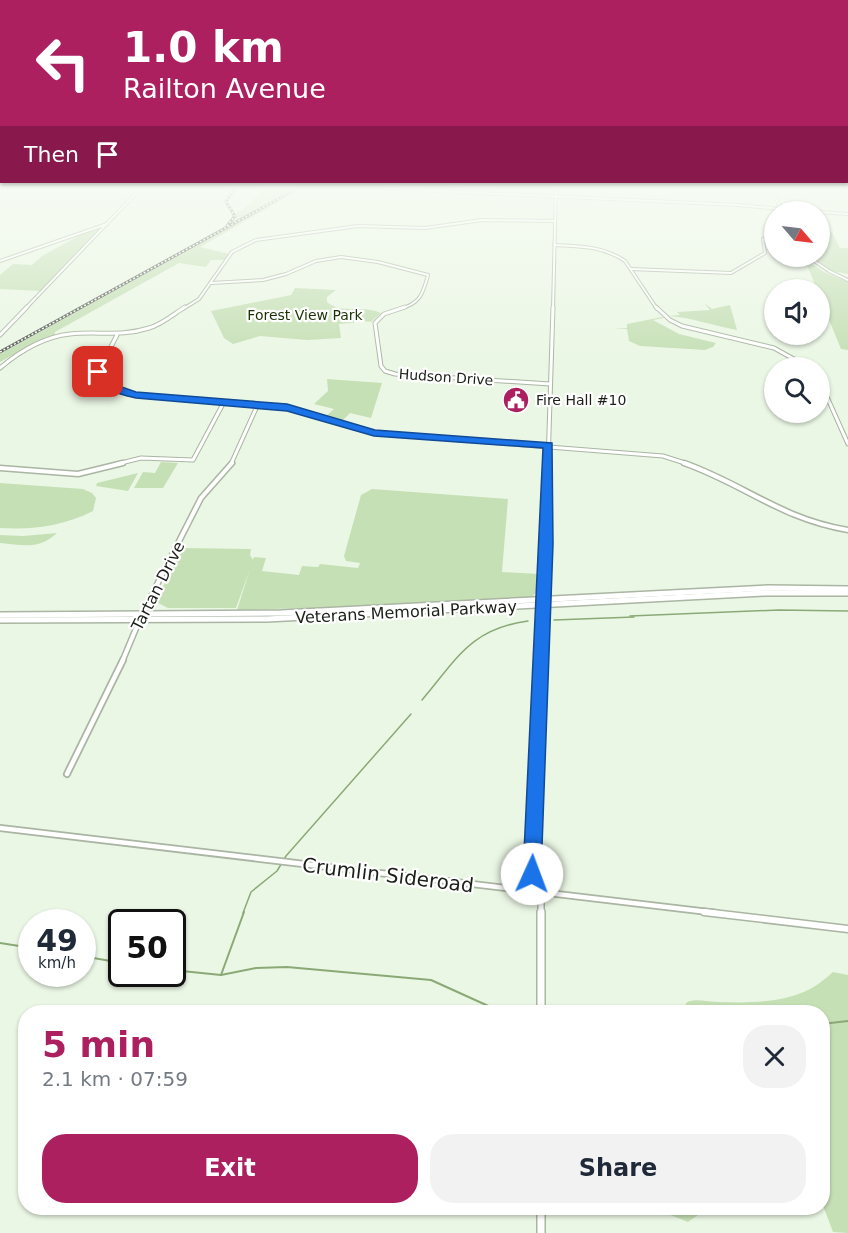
<!DOCTYPE html>
<html lang="en">
<head>
<meta charset="utf-8">
<style>
	body { margin:0; font-family:"DejaVu Sans",sans-serif; background:#f2f2f3; color:#1f2937; height:100vh; display:flex; flex-direction:column; font-size:22px; white-space:nowrap }
	* { box-sizing:border-box; margin:0 }
	p { font-size:20px; color:#747a83 }
	.icon { flex:none; width:33px; height:33px; fill:none; stroke:currentColor; stroke-width:2; stroke-linecap:round; stroke-linejoin:round }
	.map { position:relative; flex:1; overflow:hidden }
	.details { position:absolute; left:18px; top:1005px; width:812px; height:210px; display:flex; flex-direction:column; background:#fff; border-radius:24px; box-shadow:0 2px 4px #0004 }
	.details>* { flex:none }
	.banner { position:absolute; left:0px; top:0px; width:849px; height:183px; box-shadow:0 2px 4px #0004; background:#ac2060; color:#fff; overflow:hidden }
	.needle { width:39px; rotate:118deg }
	.tools { position:absolute; left:764px; top:201px; display:grid; gap:12px }
	.tools a { display:grid; place-items:center; width:66px; height:66px; border-radius:50%; background:#fff; box-shadow:0 2px 4px #0004; font-size:30px }
	.speed { position:absolute; left:18px; top:909px; display:flex; gap:12px; font-size:30px; font-weight:700; text-align:center }
	.speed>* { display:grid; place-content:center; width:78px; height:78px; border-radius:50%; background:#fff; box-shadow:0 2px 4px #0004; line-height:1 }
	.speed small { font-size:15px; font-weight:400 }
	.speed .limit { border:3px solid #111; border-radius:9px; background:#fff; color:#111 }
	.pin { position:absolute; display:grid; place-items:center; width:51px; height:51px; color:#fff; margin:-26px; border-radius:12px; box-shadow:0 3px 9px #0006 }
	.me { position:absolute; width:66px; margin:-33px; rotate:2deg; stroke-linejoin:round; filter:drop-shadow(0 0 4px #0008) }
	.turn { display:flex; align-items:center; gap:21px; height:126px; padding:0 24px; font-size:27px }
	.turn .icon { width:78px; height:78px; stroke-width:2.5 }
	.turn b { display:block; font-size:42px; line-height:51px }
	.then { display:flex; align-items:center; height:57px; padding:0 24px; background:#0003; gap:12px; font-size:22px }
	.round { display:grid; place-items:center; flex:none; width:63px; height:63px; border-radius:24px; background:#f2f2f3 }
	.headline { display:flex; align-items:center; justify-content:space-between; height:102px; padding:0 24px }
	h1 { font-size:36px; font-weight:700; line-height:45px; color:#ac2060 }
	.button { display:flex; gap:12px; margin-top:auto; padding:12px 24px }
	.button a { flex:1; height:69px; border-radius:24px; background:#ac2060; color:#fff; font-size:24px; font-weight:700; line-height:69px; text-align:center }
	.button a+a { background:#f2f2f3; color:#1f2937 }
	.map>svg:first-child { display:block }
	.green { fill:#c6e0b6 }
	.lines { fill:none; stroke-linecap:round; stroke-linejoin:round }
	.stream-far1 { stroke:#8ba976; stroke-width:1.5 }
	.stream { stroke:#8ba976; stroke-width:2 }
	.minor-far4-casing { stroke:#aab5a3; stroke-width:4 }
	.minor-far3-casing { stroke:#aab5a3; stroke-width:5 }
	.minor-far2-casing { stroke:#aab5a3; stroke-width:7 }
	.minor-far1-casing { stroke:#aab5a3; stroke-width:8 }
	.minor-casing { stroke:#aab5a3; stroke-width:9 }
	.major-far4-casing { stroke:#aab5a3; stroke-width:4 }
	.major-far3-casing { stroke:#aab5a3; stroke-width:5 }
	.major-far2-casing { stroke:#aab5a3; stroke-width:8 }
	.major-far1-casing { stroke:#aab5a3; stroke-width:8 }
	.major-casing { stroke:#aab5a3; stroke-width:10 }
	.highway-casing { stroke:#aab5a3; stroke-width:8 }
	.minor-far4 { stroke:#fff; stroke-width:2 }
	.minor-far3 { stroke:#fff; stroke-width:3 }
	.minor-far2 { stroke:#fff; stroke-width:4 }
	.minor-far1 { stroke:#fff; stroke-width:4.5 }
	.minor { stroke:#fff; stroke-width:6 }
	.major-far4 { stroke:#fff; stroke-width:2 }
	.major-far3 { stroke:#fff; stroke-width:3 }
	.major-far2 { stroke:#fff; stroke-width:4.5 }
	.major-far1 { stroke:#fff; stroke-width:5 }
	.major { stroke:#fff; stroke-width:7 }
	.highway { stroke:#fff; stroke-width:5 }
	.rail-casing { stroke:#585e54; stroke-width:3 }
	.rail { stroke:#fff; stroke-width:1.5; stroke-dasharray:2; stroke-linecap:butt }
	.route { fill:#1a73e8; stroke:#114b97; stroke-width:1.5 }
	.labels { text-anchor:middle; dominant-baseline:central; stroke-width:4.5; stroke-linejoin:round; paint-order:stroke }
	.far-park-label { font-size:14px; fill:#1b3303; stroke:#fff }
	.far-street-label { font-size:14px; fill:#1b1f18; stroke:#fff }
	.far-poi-label { font-size:14px; fill:#1b1f18; stroke:#fff; text-anchor:start }
	.street-label { font-size:16px; fill:#1b1f18; stroke:#fff }
	.near-street-label { font-size:20px; fill:#1b1f18; stroke:#fff }
</style>
</head>
<body>
<div class="map">
<svg width="848" height="1233" viewBox="0 0 848 1233">
	<rect width="100%" height="100%" fill="#ebf7e5"/>
	<g class="green">
		<path d="M 267,186 L 291,186 L 284,194 L 235,221 L 237,211 L 241,211 Z"/>
		<path d="M 278,201 L 281,201 L 200,247 L 229,254 L 225,260 L 211,260 L 206,267 L 179,263 L 55,332 L 55,336 L 33,344 L 0,362 L 0,354 Z"/>
		<path d="M 102,227 L 41,291 L 0,289 L 0,275 L 13,264 L 32,265 L 42,256 L 82,234 L 79,232 Z"/>
		<path d="M 821,231 L 832,232 L 840,248 L 848,248 L 848,274 L 832,271 L 813,257 L 819,256 L 819,239 L 825,238 Z"/>
		<path d="M 804,258 L 824,272 L 848,282 L 848,350 L 841,349 L 819,295 L 819,290 L 817,289 Z"/>
		<path d="M 295,288 L 336,290 L 327,297 L 327,302 C 340,314 365,305 381,313 L 371,322 L 354,320 L 354,323 L 339,324 L 341,338 L 307,340 L 260,336 L 233,344 L 224,338 L 211,311 L 291,295 Z"/>
		<path d="M 704,303 L 712,309 L 730,305 L 737,330 C 714,326 690,317 668,316 L 680,315 L 677,312 L 710,310 Z"/>
		<path d="M 662,317 L 664,318 L 653,320 L 679,334 L 716,343 L 713,347 L 705,350 L 640,346 L 629,341 L 627,329 L 613,328 L 627,328 L 627,324 Z"/>
		<path d="M 327,379 L 382,383 L 371,418 L 350,413 L 341,422 L 325,417 L 334,409 L 314,404 L 328,391 Z"/>
		<path d="M 161,462 L 178,463 L 163,488 L 134,488 L 143,472 L 155,473 Z"/>
		<path d="M 138,473 L 128,491 L 96,486 L 97,483 Z"/>
		<path d="M 0,483 L 83,489 L 92,493 L 96,498 L 93,511 C 63,526 34,530 0,528 Z"/>
		<path d="M 372,489 L 508,499 L 502,572 L 539,574 L 538,590 L 533,596 L 520,599 L 383,606 L 237,610 L 250,569 L 236,608 L 168,608 L 158,603 L 157,598 L 183,548 L 251,549 L 250,555 L 253,560 L 254,557 L 266,558 L 262,571 L 299,575 L 302,566 L 318,567 L 320,564 L 358,568 L 360,563 L 346,561 L 344,556 L 361,495 Z"/>
		<path d="M 57,533 C 39,550 23,545 0,543 L 0,535 L 23,536 Z"/>
		<path d="M 833,972 L 848,975 L 848,1233 L 833,1232 L 822,1203 L 822,1012 L 682,1012 L 687,1002 C 696,998 709,1002 719,1002 C 750,1003 782,1003 810,989 C 818,985 826,978 833,972 Z"/>
		<path d="M 653,1208 L 708,1208 L 688,1222 Z"/>
	</g>
	<g class="lines">
		<g class="stream-far1">
			<path d="M 630,616 L 779,610 L 848,611"/>
			<path d="M 554,620 L 634,617"/>
			<path d="M 422,700 C 457,659 470,629 528,621"/>
			<path d="M 243,913 L 251,892 L 277,871 L 286,856 L 411,714"/>
		</g>
		<g class="stream">
			<path d="M 0,943 L 32,948"/>
			<path d="M 82,956 L 122,963"/>
			<path d="M 172,970 L 221,975 L 256,968 L 287,967 L 431,980 L 495,1009 L 508,1012"/>
			<path d="M 221,975 L 244,912"/>
			<path d="M 619,1012 L 663,1008 L 691,1012"/>
			<path d="M 822,1024 L 848,1021"/>
		</g>
		<defs>
			<g id="minor-far4">
				<path d="M 771,186 L 782,212"/>
				<path d="M 554,245 C 579,246 603,246 625,261 L 657,309"/>
				<path d="M 807,256 L 829,271 L 848,280"/>
				<path d="M 0,261 L 107,224"/>
				<path d="M 631,269 L 731,273 L 765,253 L 763,239 L 774,240"/>
				<path d="M 211,283 L 263,280 L 286,274 L 316,261 L 341,257 L 378,262 L 428,275 C 423,294 420,304 399,309"/>
				<path d="M 183,309 L 199,299 L 232,252 L 256,240 L 358,226 L 425,228 L 482,220 L 555,221"/>
			</g>
			<g id="minor-far3">
				<path d="M 405,307 L 384,314 L 375,323 L 381,366 L 385,371 L 395,374 L 550,384"/>
				<path d="M 656,307 L 670,320 L 682,326 L 774,348 L 810,368"/>
				<path d="M 117,335 L 98,372 L 106,385 L 127,394 L 287,408 L 374,433 L 663,456 L 688,464"/>
				<path d="M 0,368 C 20,351 43,337 70,334 C 98,331 121,337 149,328 C 161,325 174,314 185,307"/>
				<path d="M 819,379 L 848,444"/>
				<path d="M 117,464 L 141,458 L 193,460 L 224,402"/>
				<path d="M 231,464 L 258,404"/>
			</g>
			<g id="minor-far2">
				<path d="M 684,463 C 744,484 781,519 848,530"/>
				<path d="M 0,468 L 78,474 L 123,463"/>
				<path d="M 122,662 L 142,614 L 201,498 L 232,463"/>
			</g>
			<g id="minor-far1">
				<path d="M 67,774 L 123,660"/>
				<path d="M 0,828 L 717,913"/>
			</g>
			<path id="minor" d="M 704,912 L 848,929"/>
			<g id="major-far4">
				<path d="M 330,186 L 738,205 L 811,212"/>
				<path d="M 819,212 L 848,214"/>
				<path d="M 25,309 L 143,186"/>
				<path d="M 553,309 L 556,186"/>
			</g>
			<g id="major-far3">
				<path d="M 0,335 L 27,307"/>
				<path d="M 548,464 L 553,307"/>
			</g>
			<path id="major-far2" d="M 541,662 L 548,463"/>
			<path id="major-far1" d="M 541,913 L 541,897 L 532,874 L 541,660"/>
			<g id="major">
				<path d="M 541,912 L 541,1012"/>
				<path d="M 541,1208 L 541,1233"/>
			</g>
			<g id="highway">
				<path d="M 0,615 L 281,613 L 768,588 L 848,589"/>
				<path d="M 0,620 L 267,619 L 765,593 L 848,593"/>
			</g>
		</defs>
		<use href="#minor-far4" class="minor-far4-casing"/>
		<use href="#minor-far3" class="minor-far3-casing"/>
		<use href="#minor-far2" class="minor-far2-casing"/>
		<use href="#minor-far1" class="minor-far1-casing"/>
		<use href="#minor" class="minor-casing"/>
		<use href="#major-far4" class="major-far4-casing"/>
		<use href="#major-far3" class="major-far3-casing"/>
		<use href="#major-far2" class="major-far2-casing"/>
		<use href="#major-far1" class="major-far1-casing"/>
		<use href="#major" class="major-casing"/>
		<use href="#highway" class="highway-casing"/>
		<use href="#minor-far4" class="minor-far4"/>
		<use href="#minor-far3" class="minor-far3"/>
		<use href="#minor-far2" class="minor-far2"/>
		<use href="#minor-far1" class="minor-far1"/>
		<use href="#minor" class="minor"/>
		<use href="#major-far4" class="major-far4"/>
		<use href="#major-far3" class="major-far3"/>
		<use href="#major-far2" class="major-far2"/>
		<use href="#major-far1" class="major-far1"/>
		<use href="#major" class="major"/>
		<use href="#highway" class="highway"/>
		<defs>
			<g id="rail">
				<path d="M 227,226 L 235,216 L 226,202 L 236,186"/>
				<path d="M 0,352 L 302,186"/>
			</g>
		</defs>
		<use href="#rail" class="rail-casing"/>
		<use href="#rail" class="rail"/>
	</g>
	<linearGradient id="sky" x2="0" y2="1"><stop stop-color="#96c7cb"/><stop offset="0.52" stop-color="#f6fbf3"/><stop offset="1" stop-color="#f6fbf3" stop-opacity="0"/></linearGradient>
	<rect width="848" height="359" fill="url(#sky)"/>
	<path class="route" d="M 95,370 L 102,370 L 110,383 L 136,392 L 287,404 L 375,430 L 552,443 L 553,544 L 541,874 L 538,880 L 532,882 L 526,880 L 523,874 L 543,448 L 374,436 L 287,411 L 136,398 C 114,393 106,391 93,372 Z"/>
	<defs>
		<symbol id="civic-disc" viewBox="-11 -11 22 22"><circle r="9.5" fill="#ac2060" stroke="#fff"/><path d="M-.6-6.5H3V-4.5H.6V-3L4-1V1h2V6H-6V1h2V-1L-.6-3ZM-1.2 2.5V6h2.4V2.5Z" fill="#fff"/></symbol>
	</defs>
	<g fill-rule="evenodd">
		<use href="#civic-disc" x="501" y="385" width="30" height="30"/>
	</g>
	<g class="labels">
		<g class="far-park-label">
			<text x="305" y="315">Forest View Park</text>
		</g>
		<g class="far-street-label">
			<text transform="translate(446 377) rotate(4)">Hudson Drive</text>
		</g>
		<g class="far-poi-label">
			<text x="536" y="400">Fire Hall #10</text>
		</g>
		<g class="street-label">
			<text transform="translate(158 586) rotate(-63)">Tartan Drive</text>
			<text transform="translate(406 612) rotate(-3)">Veterans Memorial Parkway</text>
		</g>
		<g class="near-street-label">
			<text transform="translate(388 875) rotate(7)">Crumlin Sideroad</text>
		</g>
	</g>
</svg>
<div class="tools">
<a><svg class="needle" viewBox="-14 -14 28 28"><path d="M0-13l5 13h-10z" fill="#e53935"/><path d="M0 13l5-13h-10z" fill="#747a83"/></svg></a>
<a><svg class="icon" aria-label="sound" viewBox="0 0 24 24"><path d="M4 9h4l5-4v14l-5-4H4zM17 9q2 3 0 6"/></svg></a>
<a><svg class="icon" aria-label="search" viewBox="0 0 24 24"><circle cx="10" cy="10" r="6"/><path d="M15 15l6 6"/></svg></a>
</div>
<div class="speed"><div>49<small>km/h</small></div><div class="limit">50</div></div>
<div class="pin" style="left:98px;top:372px;background:#d93025"><svg class="icon" aria-label="arrive" viewBox="0 0 24 24"><path d="M6 21V4h12l-3 4 3 4H6"/></svg></div>
<svg class="me" style="left:532px;top:874px" viewBox="-20 -20 40 40"><circle r="19" fill="#fff"/><path d="M0-13L10 11 0 6-10 11z" fill="#1a73e8"/></svg>
<div class="banner">
<div class="turn"><svg class="icon" aria-label="left" viewBox="0 0 24 24"><path d="M17 20v-9H6M10 6l-5 5 5 5"/></svg><div><b>1.0 km</b>Railton Avenue</div></div>
<div class="then">Then<svg class="icon" aria-label="arrive" viewBox="0 0 24 24"><path d="M6 21V4h12l-3 4 3 4H6"/></svg></div>
</div>
<section class="details">
<div class="headline"><div><h1>5 min</h1><p>2.1 km · 07:59</p></div><a class="round"><svg class="icon" aria-label="close" viewBox="0 0 24 24"><path d="M6 6l12 12M18 6L6 18"/></svg></a></div>
<div class="button"><a>Exit</a><a>Share</a></div>
</section>
</div>
</body>
</html>
